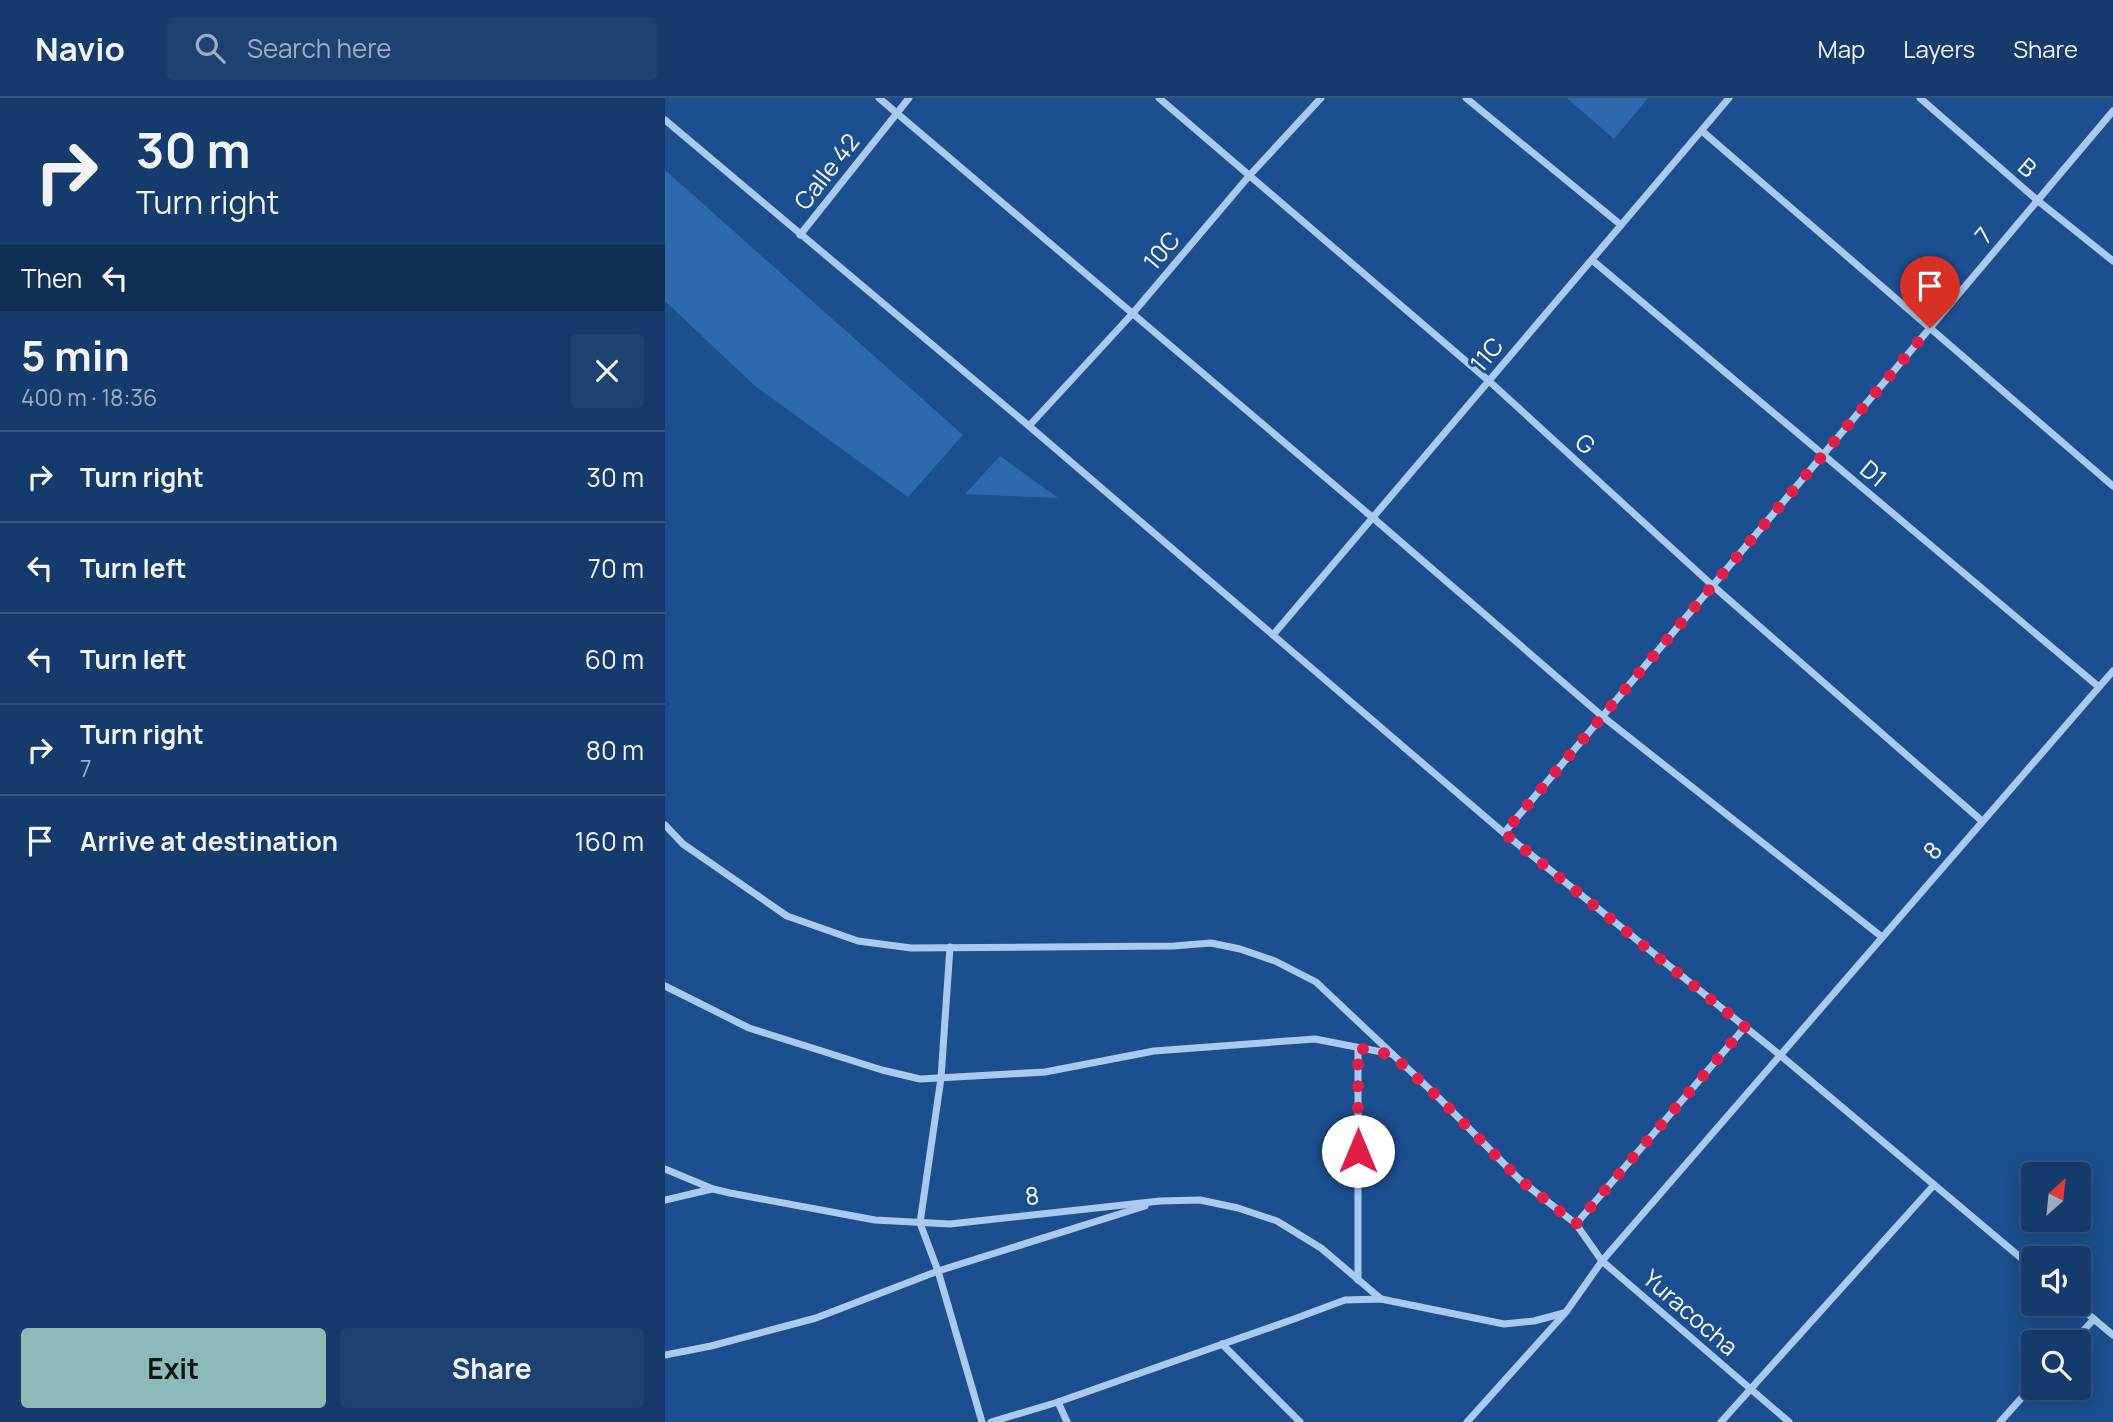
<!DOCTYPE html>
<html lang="en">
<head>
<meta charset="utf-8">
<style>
	body { margin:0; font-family:Manrope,sans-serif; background:#1d4271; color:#f1f3f6; height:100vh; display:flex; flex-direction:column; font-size:26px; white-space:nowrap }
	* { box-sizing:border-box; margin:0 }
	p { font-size:23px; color:#9dadc1 }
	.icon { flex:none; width:38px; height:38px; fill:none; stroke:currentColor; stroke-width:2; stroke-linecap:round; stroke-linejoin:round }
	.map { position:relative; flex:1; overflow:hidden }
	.details { display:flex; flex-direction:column; background:#143b6b; width:665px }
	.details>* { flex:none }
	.guide { background:#143b6b; color:#f1f3f6; overflow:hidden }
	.needle { width:46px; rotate:27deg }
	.fabs { position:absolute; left:1356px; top:1064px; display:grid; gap:14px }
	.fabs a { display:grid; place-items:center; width:70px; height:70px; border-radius:7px; background:#143b6b; box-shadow:0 4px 18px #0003,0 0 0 2px #33557e; font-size:35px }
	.pin { position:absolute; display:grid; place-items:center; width:60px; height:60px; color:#fff; margin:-72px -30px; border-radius:50% 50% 50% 0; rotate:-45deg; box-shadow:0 0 7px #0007 }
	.pin .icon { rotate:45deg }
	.me { position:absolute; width:77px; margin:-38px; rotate:0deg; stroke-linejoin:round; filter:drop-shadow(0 0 5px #0008) }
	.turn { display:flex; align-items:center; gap:24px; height:147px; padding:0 21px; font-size:32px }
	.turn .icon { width:91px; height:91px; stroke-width:2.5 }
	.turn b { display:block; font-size:49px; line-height:60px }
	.then { display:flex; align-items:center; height:66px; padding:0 21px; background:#0003; gap:14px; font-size:26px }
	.round { display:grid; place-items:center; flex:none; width:74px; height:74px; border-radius:7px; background:#1d4271 }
	.summary { display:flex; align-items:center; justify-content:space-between; height:119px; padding:0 21px }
	h1 { font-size:42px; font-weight:700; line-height:52px }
	.button { display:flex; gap:14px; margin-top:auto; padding:14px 21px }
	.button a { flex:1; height:80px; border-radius:7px; background:#8bbbb9; color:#111; font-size:28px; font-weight:700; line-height:80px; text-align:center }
	.button a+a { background:#1d4271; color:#f1f3f6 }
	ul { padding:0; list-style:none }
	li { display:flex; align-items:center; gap:21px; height:91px; padding:0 21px; border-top:2px solid #33557e }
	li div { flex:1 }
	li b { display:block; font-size:26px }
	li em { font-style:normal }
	header { display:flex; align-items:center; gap:42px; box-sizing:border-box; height:98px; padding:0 35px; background:#143b6b; border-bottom:2px solid #33557e }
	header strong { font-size:33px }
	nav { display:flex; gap:38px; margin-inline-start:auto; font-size:24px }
	.search { width:490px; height:63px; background:#1d4271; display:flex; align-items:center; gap:18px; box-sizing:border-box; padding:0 24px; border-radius:7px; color:#9dadc1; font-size:26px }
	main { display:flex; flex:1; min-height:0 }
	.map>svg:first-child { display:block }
	.green { fill:#2e69ad }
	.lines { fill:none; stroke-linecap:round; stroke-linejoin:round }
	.minor { stroke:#a9c9ee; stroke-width:7 }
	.route { stroke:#e11d48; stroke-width:12; stroke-dasharray:0 21.6 }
	.labels { text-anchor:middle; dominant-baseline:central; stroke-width:6; stroke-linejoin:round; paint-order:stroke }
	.street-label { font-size:24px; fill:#fff; stroke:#1b4f8f }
</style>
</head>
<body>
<header>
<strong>Navio</strong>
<div class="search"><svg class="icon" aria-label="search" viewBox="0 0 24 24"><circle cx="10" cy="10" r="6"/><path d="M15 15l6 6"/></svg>Search here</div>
<nav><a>Map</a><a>Layers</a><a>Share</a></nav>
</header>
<main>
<section class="details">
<div class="guide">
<div class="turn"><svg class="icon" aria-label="right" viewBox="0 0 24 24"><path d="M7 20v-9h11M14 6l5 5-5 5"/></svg><div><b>30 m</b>Turn right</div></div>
<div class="then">Then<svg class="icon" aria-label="left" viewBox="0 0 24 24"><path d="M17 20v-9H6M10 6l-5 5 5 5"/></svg></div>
</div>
<div class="summary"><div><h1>5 min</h1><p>400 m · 18:36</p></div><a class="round"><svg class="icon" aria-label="close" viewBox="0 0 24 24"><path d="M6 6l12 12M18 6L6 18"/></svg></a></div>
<ul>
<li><svg class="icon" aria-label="right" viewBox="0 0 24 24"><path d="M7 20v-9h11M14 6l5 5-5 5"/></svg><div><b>Turn right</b></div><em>30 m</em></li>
<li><svg class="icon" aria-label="left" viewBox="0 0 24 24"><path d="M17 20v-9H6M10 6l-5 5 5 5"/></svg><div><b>Turn left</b></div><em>70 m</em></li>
<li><svg class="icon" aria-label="left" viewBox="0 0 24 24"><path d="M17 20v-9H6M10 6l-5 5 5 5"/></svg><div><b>Turn left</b></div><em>60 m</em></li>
<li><svg class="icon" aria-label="right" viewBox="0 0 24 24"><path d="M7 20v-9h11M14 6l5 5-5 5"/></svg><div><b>Turn right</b><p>7</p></div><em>80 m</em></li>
<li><svg class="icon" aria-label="arrive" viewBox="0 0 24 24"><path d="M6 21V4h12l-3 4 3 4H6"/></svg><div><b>Arrive at destination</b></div><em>160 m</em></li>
</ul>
<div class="button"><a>Exit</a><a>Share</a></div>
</section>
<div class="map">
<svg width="1448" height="1324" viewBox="0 0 1448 1324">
	<rect width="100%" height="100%" fill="#1b4f8f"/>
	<g class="green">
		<path d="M 902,0 L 983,0 L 949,41 Z"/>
		<path d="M 0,72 L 298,337 L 243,399 L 90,288 L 0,203 Z"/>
		<path d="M 335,358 L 393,400 L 300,396 Z"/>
	</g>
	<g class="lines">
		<g class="minor">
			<path d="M 214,0 L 707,419 L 937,618 L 1217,839"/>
			<path d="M 494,0 L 824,283 L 1047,487 L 1317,723"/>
			<path d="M 801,0 L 956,127"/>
			<path d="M 1255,0 L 1372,102 L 1448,163"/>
			<path d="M 0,22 L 364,328 L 839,735 L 1115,957 L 1368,1170"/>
			<path d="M 1037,33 L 1448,388"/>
			<path d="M 135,137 L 244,0"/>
			<path d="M 927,162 L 1434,589"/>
			<path d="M 364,328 L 468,215 L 584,78 L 656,0"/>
			<path d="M 608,537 L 1064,0"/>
			<path d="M 0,727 L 18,746 L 122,818 L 193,843 L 246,850 L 509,848 L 546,845 L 575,851 L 610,863 L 651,884 L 775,1001 L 854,1081 L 911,1126 L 937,1163 L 1124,1324"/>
			<path d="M 839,735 L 1448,13"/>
			<path d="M 285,849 L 276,980 L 255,1125 L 273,1173 L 317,1324"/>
			<path d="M 0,888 L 84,930 L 217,972 L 255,981 L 380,974 L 489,953 L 650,941 L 727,956"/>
			<path d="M 0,1071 L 48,1091 L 65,1095 L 210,1122 L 285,1126 L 495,1103 L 535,1102 L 573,1110 L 612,1123 L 656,1150 L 716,1201"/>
			<path d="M 0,1102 L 47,1091"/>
			<path d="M 911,1126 L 1080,929"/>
			<path d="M 693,1182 L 693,950"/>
			<path d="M 1411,1206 L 1448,1237"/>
			<path d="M 1408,1244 L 1429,1221"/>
			<path d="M 557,1246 L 635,1324"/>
			<path d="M 0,1257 L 46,1248 L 151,1220 L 273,1173 L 480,1108"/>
			<path d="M 393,1304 L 402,1324"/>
			<path d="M 326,1324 L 393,1304 L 629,1221 L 680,1202 L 716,1201 L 839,1226 L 869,1223 L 899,1215"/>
			<path d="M 802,1324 L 901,1214 L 937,1163 L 1448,573"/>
			<path d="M 1056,1324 L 1269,1087"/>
			<path d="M 1335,1324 L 1368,1287"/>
		</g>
	</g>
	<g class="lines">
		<path class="route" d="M 693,1053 L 693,950 L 727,957 L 775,1001 L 854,1081 L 911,1126 L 1080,929 L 839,735 L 1265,230"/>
	</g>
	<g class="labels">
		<g class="street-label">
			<text transform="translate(1363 69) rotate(41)">B</text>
			<text transform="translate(161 73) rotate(-52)">Calle 42</text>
			<text transform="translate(1318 137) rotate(-50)">7</text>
			<text transform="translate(496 152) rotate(-50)">10C</text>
			<text transform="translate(821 256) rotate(-50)">11C</text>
			<text transform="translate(921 345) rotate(42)">G</text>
			<text transform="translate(1209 375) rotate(40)">D1</text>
			<text transform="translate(1267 752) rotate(-49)">8</text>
			<text transform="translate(367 1097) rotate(-7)">8</text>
			<text transform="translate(1026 1214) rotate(41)">Yuracocha</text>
		</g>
	</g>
</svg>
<div class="fabs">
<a><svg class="needle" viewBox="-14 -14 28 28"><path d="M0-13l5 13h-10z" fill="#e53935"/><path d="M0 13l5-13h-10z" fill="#9dadc1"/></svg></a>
<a><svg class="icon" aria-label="sound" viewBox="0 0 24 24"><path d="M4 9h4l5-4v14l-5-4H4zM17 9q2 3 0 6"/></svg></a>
<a><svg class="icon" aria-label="search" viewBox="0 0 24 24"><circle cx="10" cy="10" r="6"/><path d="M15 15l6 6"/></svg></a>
</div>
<div class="pin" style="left:1265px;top:230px;background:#d93025"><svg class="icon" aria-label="arrive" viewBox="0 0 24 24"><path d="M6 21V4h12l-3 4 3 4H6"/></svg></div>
<svg class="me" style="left:693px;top:1053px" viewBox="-20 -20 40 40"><circle r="19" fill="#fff"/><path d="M0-13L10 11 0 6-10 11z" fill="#e11d48"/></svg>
</div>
</main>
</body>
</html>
